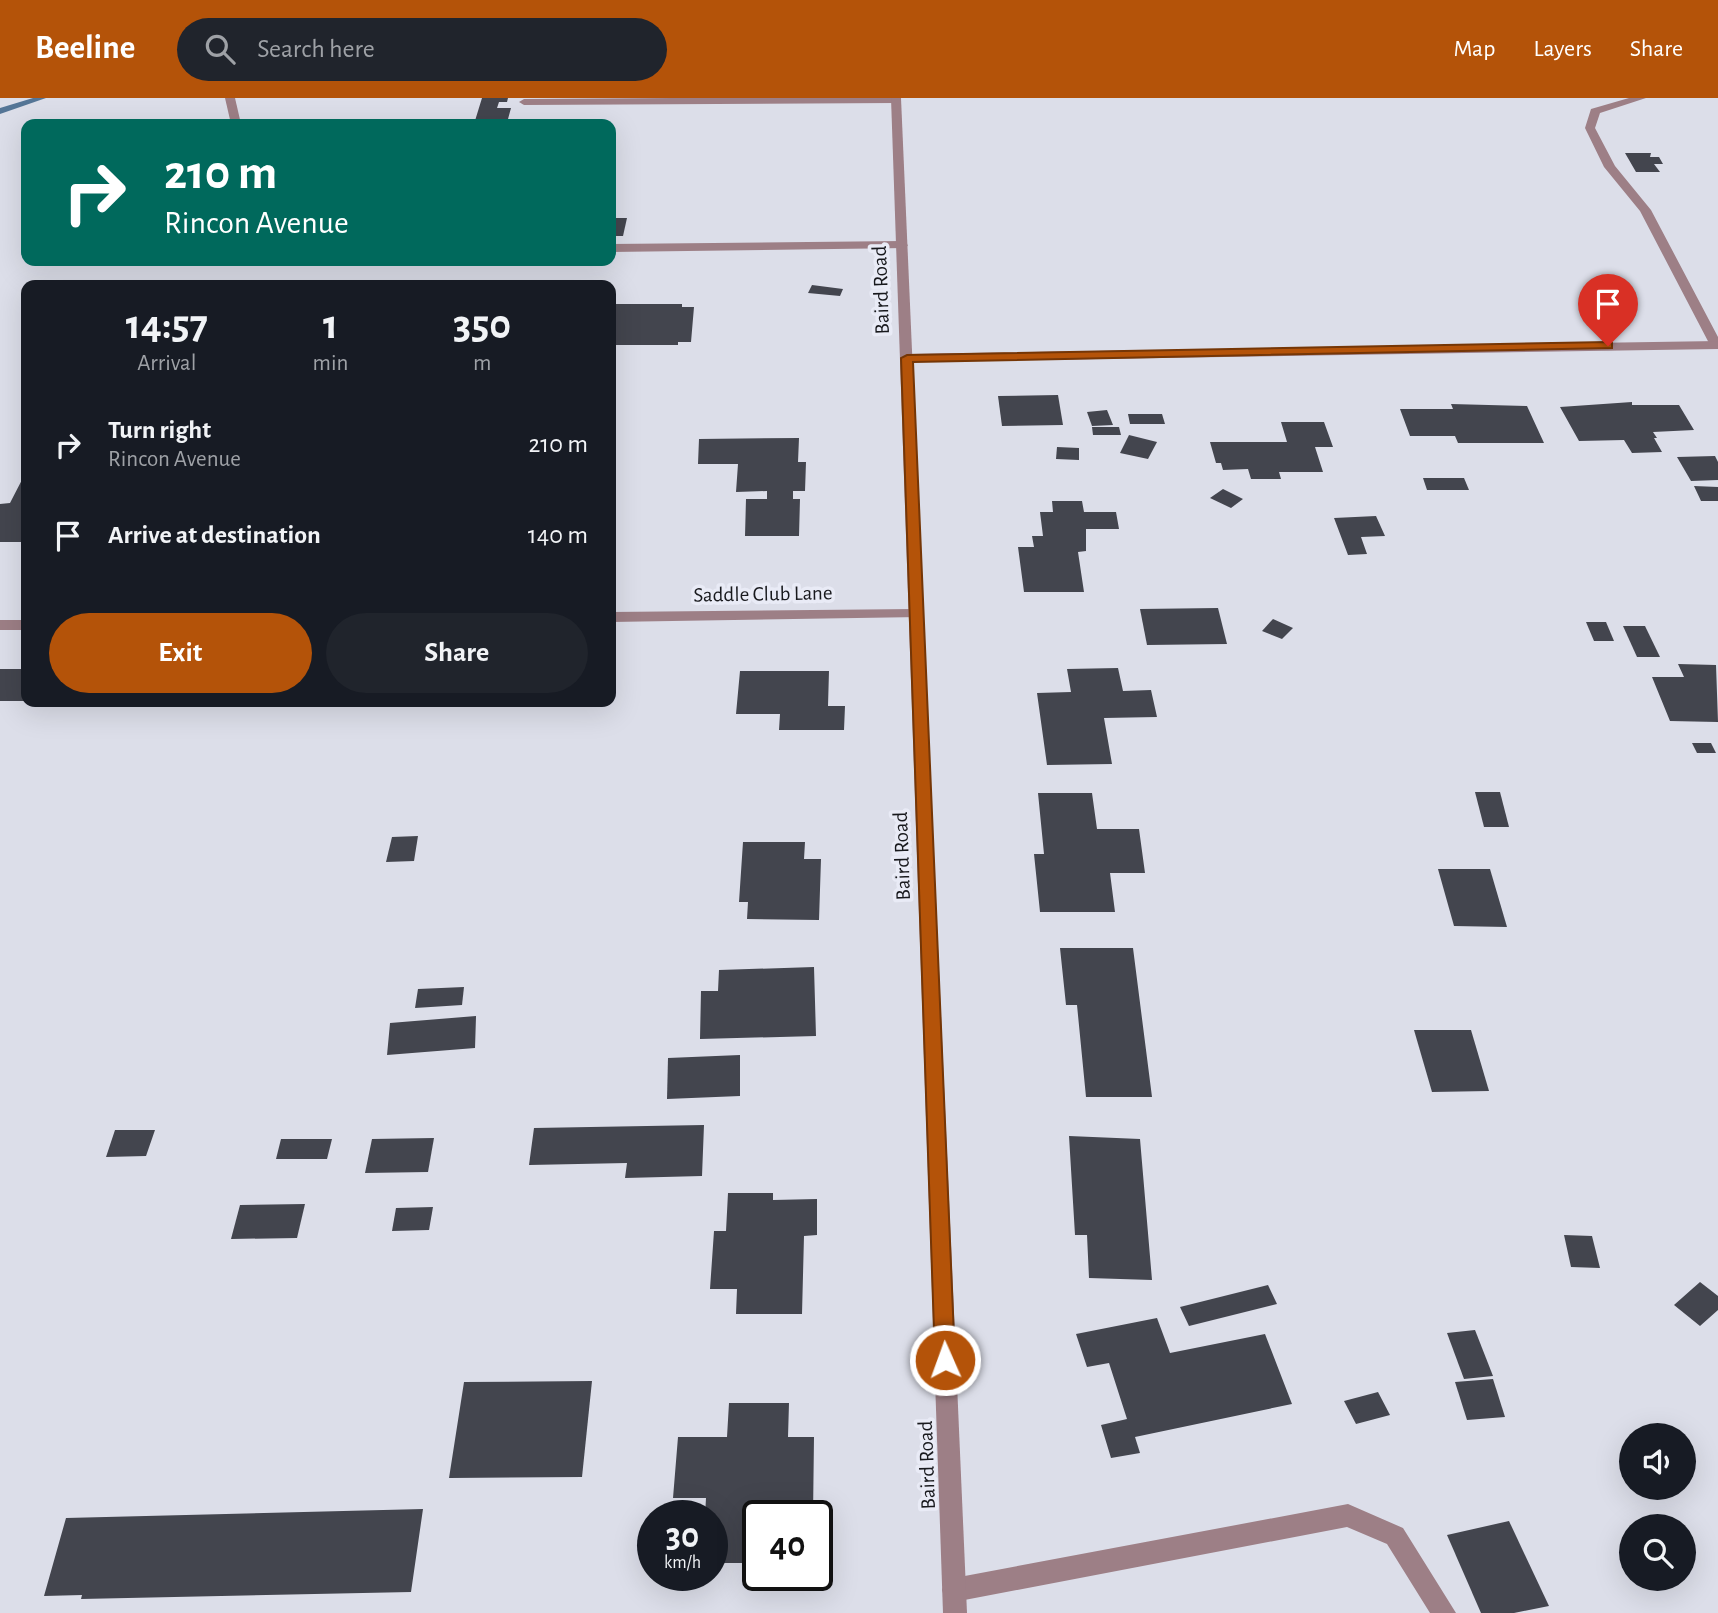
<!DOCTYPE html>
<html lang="en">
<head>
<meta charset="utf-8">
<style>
	body { margin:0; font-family:"Alegreya Sans",sans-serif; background:#20242c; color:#f1f3f6; height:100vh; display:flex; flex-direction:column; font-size:26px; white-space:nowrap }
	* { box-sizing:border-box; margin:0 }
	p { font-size:23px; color:#9ea1a6 }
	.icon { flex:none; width:38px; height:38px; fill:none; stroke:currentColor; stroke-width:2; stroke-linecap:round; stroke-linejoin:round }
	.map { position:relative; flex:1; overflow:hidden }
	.drawer { position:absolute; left:21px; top:182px; width:595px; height:427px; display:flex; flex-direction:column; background:#171b24; border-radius:14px; box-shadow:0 7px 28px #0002 }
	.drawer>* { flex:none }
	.hud { position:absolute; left:21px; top:21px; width:595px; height:147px; border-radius:14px; box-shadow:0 7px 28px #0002; background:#00695c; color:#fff; overflow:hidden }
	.controls { position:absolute; left:1619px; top:1325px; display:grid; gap:14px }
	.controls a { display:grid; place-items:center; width:77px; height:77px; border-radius:50%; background:#171b24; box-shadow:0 7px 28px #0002; font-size:35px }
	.speed { position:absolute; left:637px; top:1402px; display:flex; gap:14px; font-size:35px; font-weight:700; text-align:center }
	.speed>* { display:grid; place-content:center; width:91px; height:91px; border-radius:50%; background:#171b24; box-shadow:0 7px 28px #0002; line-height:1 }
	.speed small { font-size:18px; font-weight:400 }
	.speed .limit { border:4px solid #111; border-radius:10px; background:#fff; color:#111 }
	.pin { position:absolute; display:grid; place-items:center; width:60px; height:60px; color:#fff; margin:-72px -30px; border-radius:50% 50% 50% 0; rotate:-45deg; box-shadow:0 0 7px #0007 }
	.pin .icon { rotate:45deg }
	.me { position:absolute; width:77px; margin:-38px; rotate:358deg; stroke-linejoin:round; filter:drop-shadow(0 0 5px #0008) }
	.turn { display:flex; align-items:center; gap:24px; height:147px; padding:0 28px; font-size:32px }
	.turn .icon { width:91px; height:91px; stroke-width:2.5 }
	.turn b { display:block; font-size:49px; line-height:60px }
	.eta { display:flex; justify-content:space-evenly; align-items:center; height:119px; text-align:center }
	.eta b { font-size:42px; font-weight:700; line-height:49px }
	.primary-button { display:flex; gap:14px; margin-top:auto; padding:14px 28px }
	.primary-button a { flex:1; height:80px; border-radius:42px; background:#b45309; color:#fff; font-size:28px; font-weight:700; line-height:80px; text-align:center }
	.primary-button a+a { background:#20242c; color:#f1f3f6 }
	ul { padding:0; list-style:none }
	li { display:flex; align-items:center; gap:21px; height:91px; padding:0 28px }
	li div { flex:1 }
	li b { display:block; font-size:26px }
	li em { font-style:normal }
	header { display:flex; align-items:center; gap:42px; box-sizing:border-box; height:98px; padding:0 35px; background:#b45309; color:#fff }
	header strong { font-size:33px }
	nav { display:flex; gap:38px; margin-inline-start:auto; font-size:24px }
	.search { width:490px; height:63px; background:#20242c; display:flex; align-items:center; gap:18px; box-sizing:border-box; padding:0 24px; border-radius:38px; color:#9ea1a6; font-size:26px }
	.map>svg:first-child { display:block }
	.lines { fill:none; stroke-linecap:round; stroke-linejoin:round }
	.stream { fill:#547596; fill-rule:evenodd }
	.building { fill:#43454e }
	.service { fill:#9d7f86; fill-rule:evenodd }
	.minor { fill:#9d7f86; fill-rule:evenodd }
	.tertiary { fill:#9d7f86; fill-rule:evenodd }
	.route { fill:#b45309; stroke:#753606; stroke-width:2 }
	.labels { text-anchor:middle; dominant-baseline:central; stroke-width:7; stroke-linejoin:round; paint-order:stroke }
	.street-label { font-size:21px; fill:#18191d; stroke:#e9ebf6 }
</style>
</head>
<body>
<header>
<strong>Beeline</strong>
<div class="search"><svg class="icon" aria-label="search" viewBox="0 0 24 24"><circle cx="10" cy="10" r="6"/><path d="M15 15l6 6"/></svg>Search here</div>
<nav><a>Map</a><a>Layers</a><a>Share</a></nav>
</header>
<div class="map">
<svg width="1718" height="1515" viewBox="0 0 1718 1515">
	<rect width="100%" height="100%" fill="#dcdee9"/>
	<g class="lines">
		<path class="stream" d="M 33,0 L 46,0 L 0,16 L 0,10 Z"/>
	</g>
	<g class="building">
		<path d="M 482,0 L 508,0 L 507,4 L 499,4 L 497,10 L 511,10 L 508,21 L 520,21 L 519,26 L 474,26 Z"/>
		<path d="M 1625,55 L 1651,55 L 1650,59 L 1659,59 L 1663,66 L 1654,66 L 1660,74 L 1636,74 Z"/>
		<path d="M 611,120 L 627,120 L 623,138 L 611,138 Z"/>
		<path d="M 812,187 L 843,191 L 840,198 L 808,195 Z"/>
		<path d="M 611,206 L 682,206 L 682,209 L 694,209 L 691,244 L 678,244 L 678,247 L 611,247 Z"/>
		<path d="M 1058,297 L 1063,327 L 1002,328 L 998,298 Z"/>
		<path d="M 1632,304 L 1632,307 L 1679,307 L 1694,332 L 1653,334 L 1657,340 L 1654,340 L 1662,354 L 1632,355 L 1624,342 L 1579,343 L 1560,309 Z"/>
		<path d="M 1451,306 L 1527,308 L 1544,345 L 1458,345 L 1455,338 L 1410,338 L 1400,311 L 1453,311 Z"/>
		<path d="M 1107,312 L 1113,327 L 1092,328 L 1087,314 Z"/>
		<path d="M 1128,316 L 1162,316 L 1165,326 L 1130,326 Z"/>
		<path d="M 1281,324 L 1324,324 L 1333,349 L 1315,349 L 1323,374 L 1279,374 L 1281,381 L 1251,381 L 1248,371 L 1223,372 L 1221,365 L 1216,365 L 1210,344 L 1287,344 Z"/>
		<path d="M 1092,329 L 1119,329 L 1121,337 L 1093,337 Z"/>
		<path d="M 1129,337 L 1157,344 L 1148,361 L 1120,355 Z"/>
		<path d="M 799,340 L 798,364 L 806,364 L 805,393 L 793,393 L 793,401 L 800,401 L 799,438 L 745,438 L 746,401 L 767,401 L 767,393 L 736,394 L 738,366 L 698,366 L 699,341 Z"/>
		<path d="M 1057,349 L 1079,350 L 1079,362 L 1056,361 Z"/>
		<path d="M 1715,358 L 1718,364 L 1718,382 L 1691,383 L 1677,359 Z"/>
		<path d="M 26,374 L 26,444 L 0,444 L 0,406 L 10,405 Z"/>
		<path d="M 1423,380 L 1464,380 L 1469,392 L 1427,392 Z"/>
		<path d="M 1694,388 L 1718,389 L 1718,403 L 1701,403 Z"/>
		<path d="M 1223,391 L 1243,401 L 1231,410 L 1210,400 Z"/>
		<path d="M 1052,403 L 1082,403 L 1084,414 L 1116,414 L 1119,431 L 1086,431 L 1086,453 L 1078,454 L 1084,494 L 1024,494 L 1018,449 L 1034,449 L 1032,438 L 1043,438 L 1040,414 L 1053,414 Z"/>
		<path d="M 1376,418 L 1385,438 L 1361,439 L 1367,456 L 1348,457 L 1334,420 Z"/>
		<path d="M 1218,510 L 1227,546 L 1147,547 L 1140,511 Z"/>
		<path d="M 1273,521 L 1293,530 L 1282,541 L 1262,533 Z"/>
		<path d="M 1586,524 L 1606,524 L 1614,543 L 1594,543 Z"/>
		<path d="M 1623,528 L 1645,528 L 1660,559 L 1637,559 Z"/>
		<path d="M 1678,566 L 1716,567 L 1718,624 L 1670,623 L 1652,579 L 1684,579 Z"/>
		<path d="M 1118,570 L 1123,593 L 1151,592 L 1157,619 L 1104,620 L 1112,666 L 1047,667 L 1037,595 L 1071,594 L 1067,571 Z"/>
		<path d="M 0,571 L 26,571 L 25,603 L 0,603 Z"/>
		<path d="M 740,573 L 829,573 L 828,608 L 845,608 L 844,632 L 779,632 L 780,616 L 736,616 Z"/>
		<path d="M 1692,645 L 1711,645 L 1716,655 L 1697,655 Z"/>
		<path d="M 1475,694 L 1500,694 L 1509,729 L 1484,729 Z"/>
		<path d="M 1038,695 L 1092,695 L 1097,731 L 1139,731 L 1145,775 L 1110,775 L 1115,814 L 1040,814 L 1034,756 L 1044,756 Z"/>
		<path d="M 418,738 L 414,763 L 386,764 L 392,739 Z"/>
		<path d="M 743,744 L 805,744 L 804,761 L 821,761 L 819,822 L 747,821 L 748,804 L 739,804 Z"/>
		<path d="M 1438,771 L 1490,771 L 1507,829 L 1454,828 Z"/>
		<path d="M 1060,850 L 1133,850 L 1152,999 L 1086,999 L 1077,907 L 1066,907 Z"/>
		<path d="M 814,869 L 816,938 L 700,941 L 701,893 L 718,893 L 719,872 Z"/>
		<path d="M 464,889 L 462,907 L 415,910 L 418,891 Z"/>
		<path d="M 476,918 L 475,950 L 387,957 L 390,925 Z"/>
		<path d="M 1414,932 L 1471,932 L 1489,993 L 1432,994 Z"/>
		<path d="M 740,957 L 740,998 L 667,1001 L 668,960 Z"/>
		<path d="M 704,1027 L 702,1078 L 625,1080 L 627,1065 L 529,1067 L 534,1030 Z"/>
		<path d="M 115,1032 L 155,1032 L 146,1058 L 106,1059 Z"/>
		<path d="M 1069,1038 L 1140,1041 L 1152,1182 L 1089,1180 L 1087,1137 L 1075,1137 Z"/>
		<path d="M 434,1040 L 428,1074 L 365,1075 L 372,1041 Z"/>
		<path d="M 281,1041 L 332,1041 L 327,1061 L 276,1061 Z"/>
		<path d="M 728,1095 L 773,1095 L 773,1102 L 817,1101 L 817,1137 L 804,1138 L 802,1216 L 736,1216 L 737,1191 L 710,1191 L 714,1133 L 726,1133 Z"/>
		<path d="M 305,1106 L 297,1140 L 231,1141 L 240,1107 Z"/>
		<path d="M 433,1109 L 429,1132 L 392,1133 L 396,1110 Z"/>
		<path d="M 1564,1137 L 1592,1138 L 1600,1170 L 1571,1169 Z"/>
		<path d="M 1700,1184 L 1718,1198 L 1718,1212 L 1700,1228 L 1674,1207 Z"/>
		<path d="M 1268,1187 L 1277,1206 L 1189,1228 L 1180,1209 Z"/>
		<path d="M 1157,1220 L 1170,1255 L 1265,1236 L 1292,1306 L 1135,1339 L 1140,1355 L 1111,1360 L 1101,1327 L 1127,1321 L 1109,1265 L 1087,1269 L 1076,1236 Z"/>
		<path d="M 1475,1232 L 1493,1278 L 1464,1281 L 1447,1235 Z"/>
		<path d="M 1493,1281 L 1505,1319 L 1467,1322 L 1455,1284 Z"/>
		<path d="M 592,1283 L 582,1379 L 449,1380 L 464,1284 Z"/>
		<path d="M 1378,1294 L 1390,1317 L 1356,1326 L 1344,1303 Z"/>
		<path d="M 729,1305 L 789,1305 L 788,1339 L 814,1339 L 813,1418 L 758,1418 L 758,1465 L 712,1465 L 712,1418 L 705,1418 L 706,1400 L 673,1400 L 678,1339 L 727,1339 Z"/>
		<path d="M 423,1411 L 411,1494 L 81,1501 L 82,1497 L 44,1498 L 66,1420 Z"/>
		<path d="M 1509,1423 L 1549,1508 L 1514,1515 L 1481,1515 L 1447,1437 Z"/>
	</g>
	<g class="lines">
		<g class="service">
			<path d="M 225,0 L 235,0 L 241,26 L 231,26 Z"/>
			<path d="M 670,0 L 900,0 L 901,2 L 896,5 L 524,7 L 519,4 L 524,1 Z"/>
			<path d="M 1629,0 L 1646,0 L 1600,15 L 1595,30 L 1615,68 L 1651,112 L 1718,239 L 1718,250 L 1710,247 L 1640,113 L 1604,69 L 1585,30 L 1591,11 Z"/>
			<path d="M 902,143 L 908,147 L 906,150 L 611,154 L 611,146 Z"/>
			<path d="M 1348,1406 L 1403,1430 L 1456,1515 L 1430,1515 L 1387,1446 L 1347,1429 L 954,1504 L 945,1501 L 942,1492 L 945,1483 L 954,1480 Z"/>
		</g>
		<g class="minor">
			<path d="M 1718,243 L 1718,251 L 907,264 L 900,260 L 907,256 Z"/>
			<path d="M 915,511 L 920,513 L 923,516 L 920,519 L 611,524 L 611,514 Z"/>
			<rect x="0" y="522" width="26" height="10"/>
		</g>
		<path class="tertiary" d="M 891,0 L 901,0 L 967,1515 L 943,1515 Z"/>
	</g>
	<path class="route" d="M 1608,244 L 1612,245 L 1612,250 L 913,264 L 955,1262 L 952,1268 L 945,1271 L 938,1268 L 935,1262 L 901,260 L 907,257 Z"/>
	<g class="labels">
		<g class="street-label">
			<text transform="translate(881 192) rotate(-92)">Baird Road</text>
			<text transform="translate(763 496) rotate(-1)">Saddle Club Lane</text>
			<text transform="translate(902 758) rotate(-92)">Baird Road</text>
			<text transform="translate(927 1367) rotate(-92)">Baird Road</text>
		</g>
	</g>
</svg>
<div class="controls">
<a><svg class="icon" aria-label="sound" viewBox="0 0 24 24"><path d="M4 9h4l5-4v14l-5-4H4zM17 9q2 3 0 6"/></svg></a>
<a><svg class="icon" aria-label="search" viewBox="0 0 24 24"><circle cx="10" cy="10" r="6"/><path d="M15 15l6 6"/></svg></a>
</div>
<div class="speed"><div>30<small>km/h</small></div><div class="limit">40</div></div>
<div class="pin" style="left:1608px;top:248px;background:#d93025"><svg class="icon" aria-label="arrive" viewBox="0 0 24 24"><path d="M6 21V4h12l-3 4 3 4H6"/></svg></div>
<svg class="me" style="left:945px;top:1262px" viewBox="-20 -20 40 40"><circle r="17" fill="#b45309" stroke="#fff" stroke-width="3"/><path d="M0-11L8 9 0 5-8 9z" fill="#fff"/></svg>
<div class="hud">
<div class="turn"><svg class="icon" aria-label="right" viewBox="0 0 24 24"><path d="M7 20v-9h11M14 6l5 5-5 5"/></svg><div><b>210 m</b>Rincon Avenue</div></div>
</div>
<section class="drawer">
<div class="eta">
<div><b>14:57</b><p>Arrival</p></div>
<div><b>1</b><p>min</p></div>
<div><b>350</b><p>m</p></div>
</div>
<ul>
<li><svg class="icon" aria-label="right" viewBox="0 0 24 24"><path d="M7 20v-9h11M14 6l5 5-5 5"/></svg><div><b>Turn right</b><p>Rincon Avenue</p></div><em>210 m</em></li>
<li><svg class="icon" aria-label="arrive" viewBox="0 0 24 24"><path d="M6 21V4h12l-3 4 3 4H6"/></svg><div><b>Arrive at destination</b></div><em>140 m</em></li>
</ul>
<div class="primary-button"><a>Exit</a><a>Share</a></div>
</section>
</div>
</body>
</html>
